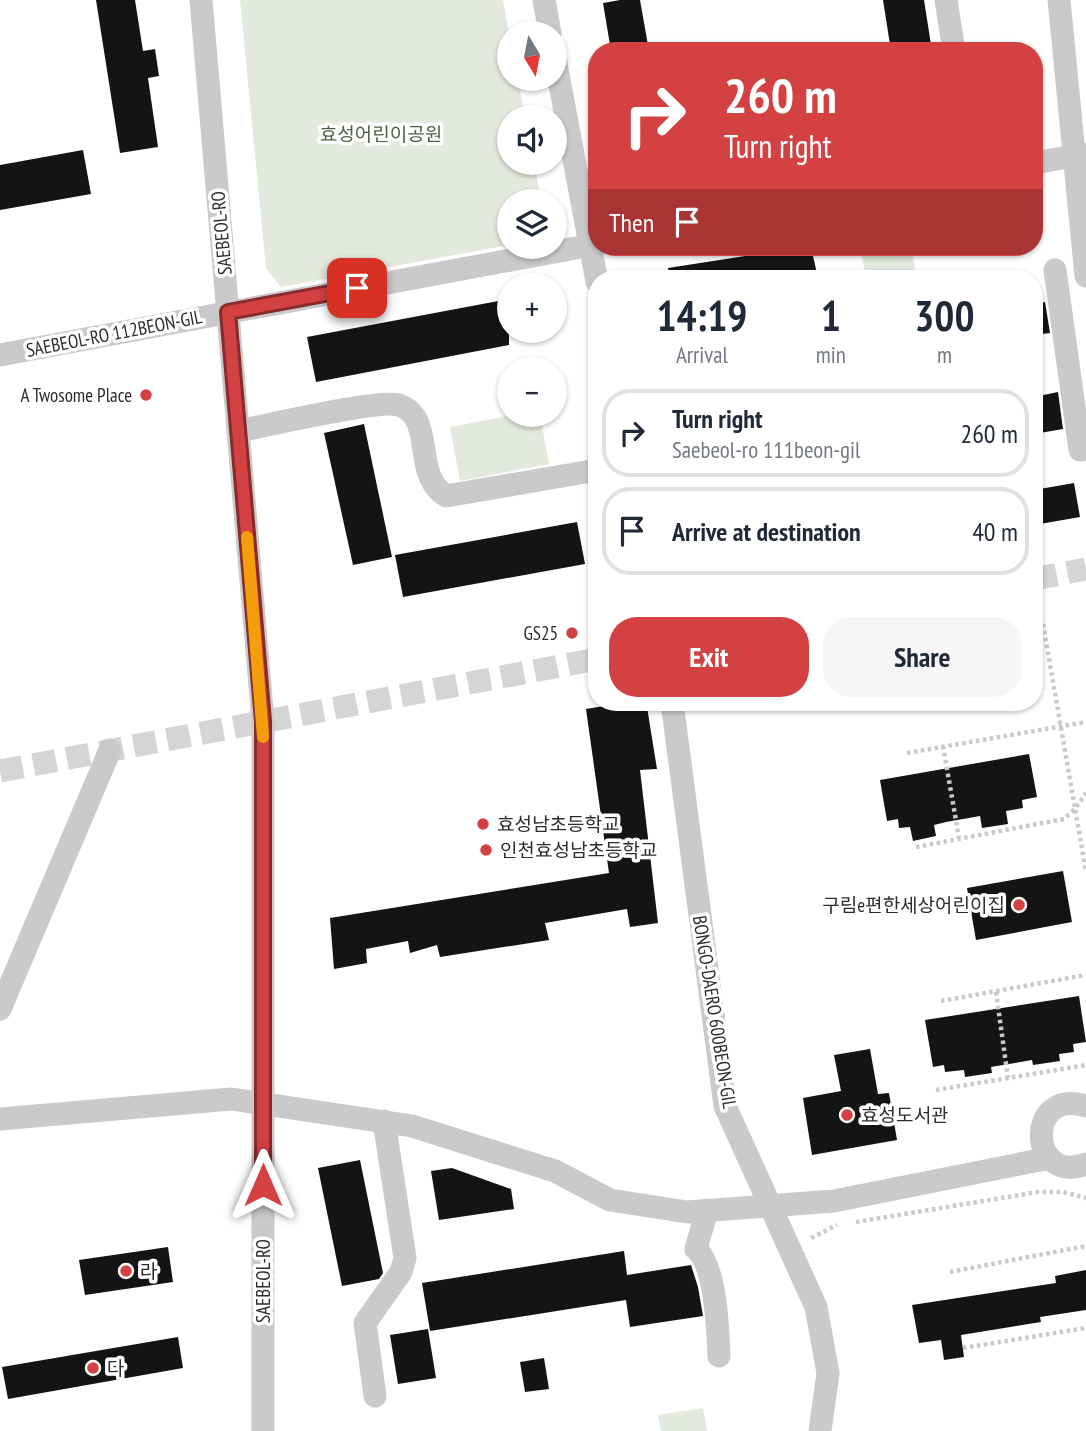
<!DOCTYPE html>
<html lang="en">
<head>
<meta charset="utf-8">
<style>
	body { margin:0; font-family:"PT Sans Narrow","Noto Sans KR",sans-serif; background:#f6f6f7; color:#1f2937; height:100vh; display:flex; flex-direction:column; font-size:26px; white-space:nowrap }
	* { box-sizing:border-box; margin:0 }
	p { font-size:23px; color:#747a83 }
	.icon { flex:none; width:38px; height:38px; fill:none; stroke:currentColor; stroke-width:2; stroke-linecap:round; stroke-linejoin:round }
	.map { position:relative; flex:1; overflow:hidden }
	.panel { position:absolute; left:588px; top:270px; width:455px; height:441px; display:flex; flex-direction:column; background:#fff; border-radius:28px; box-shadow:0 2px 5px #0004 }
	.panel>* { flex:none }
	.top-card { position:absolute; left:588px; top:42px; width:455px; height:214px; border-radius:28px; box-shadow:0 2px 5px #0004; background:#d34142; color:#fff; overflow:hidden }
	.needle { width:46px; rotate:170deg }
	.controls { position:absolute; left:497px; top:21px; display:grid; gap:14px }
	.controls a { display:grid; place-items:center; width:70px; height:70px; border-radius:50%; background:#fff; box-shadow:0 2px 5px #0004; font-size:35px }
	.pin { position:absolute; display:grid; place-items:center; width:60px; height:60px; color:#fff; margin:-30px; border-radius:14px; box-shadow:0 4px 10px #0006 }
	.me { position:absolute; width:77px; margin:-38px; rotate:0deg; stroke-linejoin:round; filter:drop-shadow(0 0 5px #0008) }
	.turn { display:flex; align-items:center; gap:24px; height:147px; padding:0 21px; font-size:32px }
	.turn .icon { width:91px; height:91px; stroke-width:2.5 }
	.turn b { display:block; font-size:49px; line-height:60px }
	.then { display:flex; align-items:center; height:66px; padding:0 21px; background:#0003; gap:14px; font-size:26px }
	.eta { display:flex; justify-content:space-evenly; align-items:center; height:119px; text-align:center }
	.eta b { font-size:42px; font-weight:700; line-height:49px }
	.primary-button { display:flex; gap:14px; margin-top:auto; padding:14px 21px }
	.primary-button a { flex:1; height:80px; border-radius:28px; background:#d34142; color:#fff; font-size:28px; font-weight:700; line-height:80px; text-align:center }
	.primary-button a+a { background:#f6f6f7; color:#1f2937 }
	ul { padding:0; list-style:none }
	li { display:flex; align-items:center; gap:21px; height:88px; margin:0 14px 10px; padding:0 7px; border:4px solid #e0e1e3; border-radius:28px }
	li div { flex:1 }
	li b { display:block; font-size:26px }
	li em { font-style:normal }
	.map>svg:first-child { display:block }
	.green { fill:#e3e9dc }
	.building { fill:#141414 }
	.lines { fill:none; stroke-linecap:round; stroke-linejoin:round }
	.minor-tunnel { stroke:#d5d5d5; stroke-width:23; stroke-dasharray:23 11; stroke-linecap:butt }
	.path { stroke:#cacaca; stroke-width:4.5; stroke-dasharray:3.5 3.5; stroke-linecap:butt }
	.minor { stroke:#cacaca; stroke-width:23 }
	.route-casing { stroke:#892a2b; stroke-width:18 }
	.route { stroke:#d34142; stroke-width:12 }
	.slow { stroke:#f59e0b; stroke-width:12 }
	.poi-dot { fill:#d34142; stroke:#fff; stroke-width:2.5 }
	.labels { text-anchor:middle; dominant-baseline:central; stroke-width:7; stroke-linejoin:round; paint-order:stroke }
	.park-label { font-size:19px; fill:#4e6440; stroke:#fff }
	.street-label { font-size:19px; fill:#2d2d2d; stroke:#fff }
	.poi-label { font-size:19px; fill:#2d2d2d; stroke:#fff; text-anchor:start }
</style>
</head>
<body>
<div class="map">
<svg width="1086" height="1431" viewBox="0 0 1086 1431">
	<rect width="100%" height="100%" fill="#fff"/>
	<g class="green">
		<path d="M 240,0 L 503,0 L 509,35 L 509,79 L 518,79 L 525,117 L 509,117 L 509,163 L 534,163 L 541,201 L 509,201 L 509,245 L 281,287 L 266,268 Z"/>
		<path d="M 860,247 L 911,247 L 917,278 L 866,278 Z"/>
		<path d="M 514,415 L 540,415 L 549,464 L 460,481 L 450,427 Z"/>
		<path d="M 703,1408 L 707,1431 L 661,1431 L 658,1415 Z"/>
	</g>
	<g class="building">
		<path d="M 96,0 L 135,0 L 143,51 L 155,49 L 159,76 L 148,78 L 158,147 L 120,153 Z"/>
		<path d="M 620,0 L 640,0 L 649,51 L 611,51 L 603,3 Z"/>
		<path d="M 883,0 L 924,0 L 932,51 L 891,51 Z"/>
		<path d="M 83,150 L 91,194 L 0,210 L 0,165 Z"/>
		<path d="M 803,247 L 811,247 L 818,278 L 669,278 L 668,268 Z"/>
		<path d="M 509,299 L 509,345 L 316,382 L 307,337 Z"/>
		<path d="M 1045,302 L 1050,333 L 1034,335 L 1034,304 Z"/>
		<path d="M 1058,392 L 1063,429 L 1034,434 L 1034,397 Z"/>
		<path d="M 364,424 L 392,557 L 353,565 L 324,433 Z"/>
		<path d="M 1074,483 L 1080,517 L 1034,525 L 1034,490 Z"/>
		<path d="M 577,522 L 585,564 L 403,597 L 395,555 Z"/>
		<path d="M 628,702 L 632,702 L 635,709 L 647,707 L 657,769 L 640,770 L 658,923 L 630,927 L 627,909 L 545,923 L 549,940 L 440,957 L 437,945 L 410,953 L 408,941 L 366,949 L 367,963 L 334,969 L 330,918 L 609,873 L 586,709 Z"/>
		<path d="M 1029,754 L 1037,797 L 1022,800 L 1023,808 L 1006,811 L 1008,824 L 982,828 L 980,816 L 946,822 L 934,825 L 936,836 L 913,841 L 910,827 L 899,828 L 898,819 L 887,821 L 880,780 Z"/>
		<path d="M 1063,871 L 1072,922 L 976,940 L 967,888 Z"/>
		<path d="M 1079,996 L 1086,1042 L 1073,1044 L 1074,1052 L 1059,1054 L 1060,1061 L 1033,1065 L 1032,1060 L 991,1067 L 992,1073 L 965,1077 L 964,1070 L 945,1072 L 944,1065 L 933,1067 L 925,1020 Z"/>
		<path d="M 870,1049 L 878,1094 L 889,1093 L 897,1140 L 812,1155 L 803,1098 L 841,1091 L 834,1055 Z"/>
		<path d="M 360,1160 L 383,1273 L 379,1279 L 342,1286 L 318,1168 Z"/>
		<path d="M 452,1168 L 511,1189 L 514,1209 L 439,1220 L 431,1171 Z"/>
		<path d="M 168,1247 L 173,1282 L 85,1295 L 79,1260 Z"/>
		<path d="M 624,1251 L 627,1275 L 691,1265 L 698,1287 L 703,1316 L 630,1327 L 626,1300 L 430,1331 L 422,1283 Z"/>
		<path d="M 1086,1270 L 1086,1310 L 1040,1317 L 1041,1322 L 961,1335 L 964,1357 L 944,1360 L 941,1340 L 919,1343 L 912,1305 L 1056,1283 L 1055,1276 Z"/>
		<path d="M 428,1329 L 436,1378 L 398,1384 L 390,1335 Z"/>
		<path d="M 178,1337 L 183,1368 L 8,1399 L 2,1367 Z"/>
		<path d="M 544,1358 L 549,1389 L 525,1392 L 520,1362 Z"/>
	</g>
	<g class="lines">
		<g class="minor-tunnel">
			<path d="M 1034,579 L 1086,569"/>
			<path d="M 0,771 L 597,659"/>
		</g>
		<g class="path">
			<path d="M 1043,624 L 1086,872"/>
			<path d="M 943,746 L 959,838"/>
			<path d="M 907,753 L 1086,722"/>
			<path d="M 916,847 L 1064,819 L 1075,809 L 1086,793"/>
			<path d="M 996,992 L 1008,1078"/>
			<path d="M 941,1001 L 1086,975"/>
			<path d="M 936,1090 L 1086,1065"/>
			<path d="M 856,1222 L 1038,1192 L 1063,1192 L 1086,1198"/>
			<path d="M 811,1238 L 837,1225"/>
			<path d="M 950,1272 L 1086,1246"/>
			<path d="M 963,1348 L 1086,1328"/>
		</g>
		<g class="minor">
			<path d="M 201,0 L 263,721 L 263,1431"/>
			<path d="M 544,0 L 550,33"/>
			<path d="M 946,0 L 954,51"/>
			<path d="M 1059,0 L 1086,276"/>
			<path d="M 555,58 L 597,282"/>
			<path d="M 1034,163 L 1086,154"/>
			<path d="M 1055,270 L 1080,450 L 1086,449"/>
			<path d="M 0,355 L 597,244"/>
			<path d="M 238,431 C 265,426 379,399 399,405 C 415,411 419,423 422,438 C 426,460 426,484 446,496 L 597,470"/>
			<path d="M 672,702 L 725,1106 L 816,1307 L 828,1373 L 820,1431"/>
			<path d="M 0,1009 L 110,750"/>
			<path d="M 1086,1106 C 1024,1087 1029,1186 1086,1164"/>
			<path d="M 0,1119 L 231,1099 L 412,1126 L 555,1171 L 610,1200 L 687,1212 L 834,1201 L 1050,1158"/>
			<path d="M 707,1210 L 696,1249 C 716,1266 718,1330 719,1356"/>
			<path d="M 375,1396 L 365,1323 L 401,1272 L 405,1258 L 384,1121"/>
		</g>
	</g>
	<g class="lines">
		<defs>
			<path id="route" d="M 263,1185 L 263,721 L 228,312 L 357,288"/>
		</defs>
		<use href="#route" class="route-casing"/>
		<use href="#route" class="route"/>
		<path class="slow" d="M 247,537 L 263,737"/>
	</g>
	<g class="poi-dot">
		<circle cx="146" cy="395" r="7"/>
		<circle cx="572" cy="633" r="7"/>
		<circle cx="483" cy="824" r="7"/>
		<circle cx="486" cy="850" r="7"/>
		<circle cx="1019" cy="905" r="7"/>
		<circle cx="847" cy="1115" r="7"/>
		<circle cx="126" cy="1271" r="7"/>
		<circle cx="93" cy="1368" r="7"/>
	</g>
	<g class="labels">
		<g class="park-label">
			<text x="381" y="134">효성어린이공원</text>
		</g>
		<g class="street-label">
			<text transform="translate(221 233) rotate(-95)">SAEBEOL-RO</text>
			<text transform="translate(114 333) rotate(-11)">SAEBEOL-RO 112BEON-GIL</text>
			<text transform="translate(715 1012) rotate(81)">BONGO-DAERO 600BEON-GIL</text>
			<text transform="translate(263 1281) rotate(-90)">SAEBEOL-RO</text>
		</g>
		<g class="poi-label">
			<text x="132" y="395" text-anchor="end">A Twosome Place</text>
			<text x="558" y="633" text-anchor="end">GS25</text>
			<text x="497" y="824">효성남초등학교</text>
			<text x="500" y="850">인천효성남초등학교</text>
			<text x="1005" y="905" text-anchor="end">구림e편한세상어린이집</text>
			<text x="861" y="1115">효성도서관</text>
			<text x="140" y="1271">라</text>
			<text x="107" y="1368">다</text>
		</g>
	</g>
</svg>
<div class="controls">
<a><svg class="needle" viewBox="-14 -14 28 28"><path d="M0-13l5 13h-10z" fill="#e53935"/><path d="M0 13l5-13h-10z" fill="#747a83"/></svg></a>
<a><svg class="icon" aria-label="sound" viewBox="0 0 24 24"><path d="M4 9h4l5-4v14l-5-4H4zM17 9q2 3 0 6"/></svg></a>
<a><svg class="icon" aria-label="layers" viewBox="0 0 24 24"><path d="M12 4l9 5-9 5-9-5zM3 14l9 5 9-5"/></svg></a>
<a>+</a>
<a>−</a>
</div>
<div class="pin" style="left:357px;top:288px;background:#d93025"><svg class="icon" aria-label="arrive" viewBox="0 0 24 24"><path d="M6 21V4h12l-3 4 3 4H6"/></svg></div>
<svg class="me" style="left:263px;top:1185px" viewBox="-20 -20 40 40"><path d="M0-17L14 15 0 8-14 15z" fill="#d34142" stroke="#fff" stroke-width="4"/></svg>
<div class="top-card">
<div class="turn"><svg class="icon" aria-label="right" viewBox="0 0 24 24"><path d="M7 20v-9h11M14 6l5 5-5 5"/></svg><div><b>260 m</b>Turn right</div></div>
<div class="then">Then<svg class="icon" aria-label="arrive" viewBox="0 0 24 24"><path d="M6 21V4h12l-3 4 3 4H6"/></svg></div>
</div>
<section class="panel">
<div class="eta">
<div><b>14:19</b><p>Arrival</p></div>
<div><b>1</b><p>min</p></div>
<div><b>300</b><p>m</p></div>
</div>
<ul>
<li><svg class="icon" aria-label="right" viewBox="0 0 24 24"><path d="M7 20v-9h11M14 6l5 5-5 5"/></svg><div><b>Turn right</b><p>Saebeol-ro 111beon-gil</p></div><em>260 m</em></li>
<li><svg class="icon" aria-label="arrive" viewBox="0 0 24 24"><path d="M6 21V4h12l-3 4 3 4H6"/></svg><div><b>Arrive at destination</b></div><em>40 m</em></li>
</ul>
<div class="primary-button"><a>Exit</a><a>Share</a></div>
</section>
</div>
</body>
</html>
